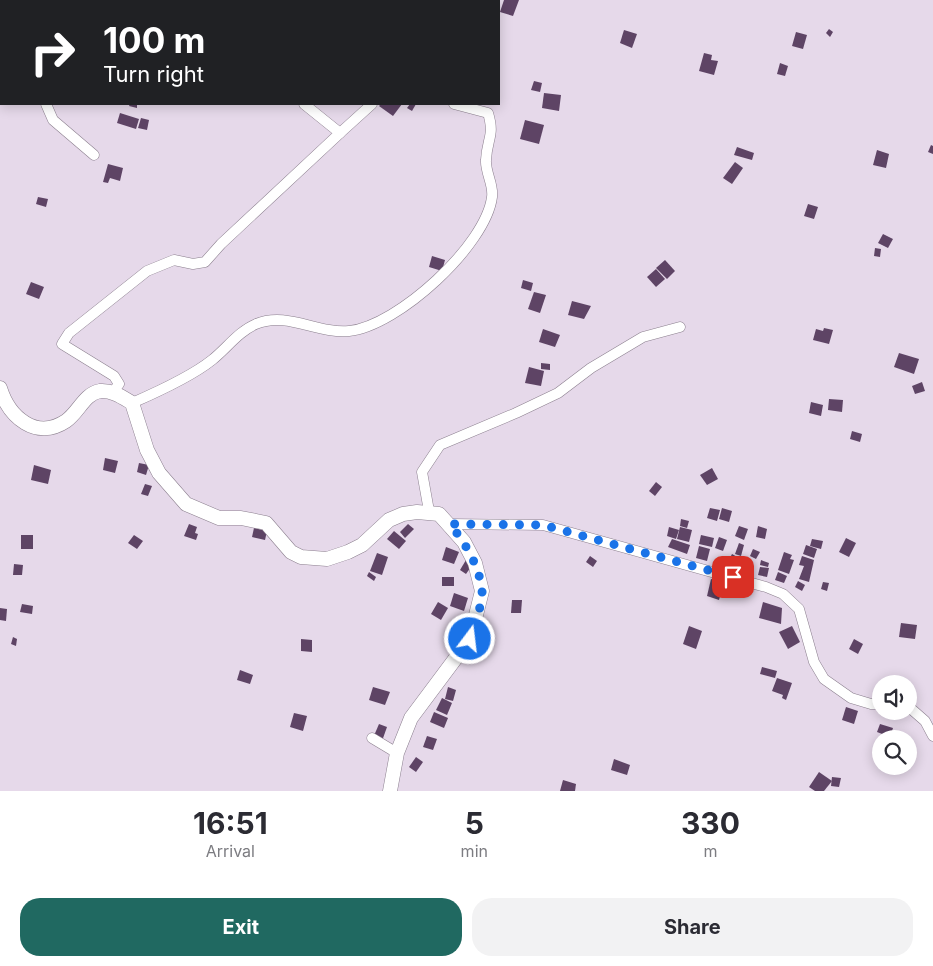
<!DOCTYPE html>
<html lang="en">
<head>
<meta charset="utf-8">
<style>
	body { margin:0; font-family:Inter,sans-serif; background:#f2f2f3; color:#2b2b33; height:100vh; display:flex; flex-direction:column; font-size:19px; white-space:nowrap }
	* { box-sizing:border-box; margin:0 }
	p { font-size:16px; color:#7c7c81 }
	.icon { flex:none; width:28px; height:28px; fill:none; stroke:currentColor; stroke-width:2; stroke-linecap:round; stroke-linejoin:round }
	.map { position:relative; height:791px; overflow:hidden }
	.sheet { display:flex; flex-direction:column; background:#fff; flex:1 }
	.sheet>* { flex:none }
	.top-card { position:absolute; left:0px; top:0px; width:500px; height:105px; box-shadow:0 2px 12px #0003; background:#202124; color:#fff; overflow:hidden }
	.fabs { position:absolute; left:872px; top:675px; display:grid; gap:10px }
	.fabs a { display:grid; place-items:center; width:45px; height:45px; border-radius:50%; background:#fff; box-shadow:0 2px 12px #0003; font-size:25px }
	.pin { position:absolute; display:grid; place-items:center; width:42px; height:42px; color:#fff; margin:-21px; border-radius:10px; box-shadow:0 2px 8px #0006 }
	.me { position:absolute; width:55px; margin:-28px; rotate:15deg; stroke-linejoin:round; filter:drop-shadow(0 0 4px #0008) }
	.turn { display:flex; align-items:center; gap:18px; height:105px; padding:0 20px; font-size:22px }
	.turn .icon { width:65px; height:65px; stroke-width:2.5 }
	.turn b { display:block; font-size:35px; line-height:42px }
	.eta { display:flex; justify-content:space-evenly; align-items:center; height:85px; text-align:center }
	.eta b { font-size:30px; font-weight:700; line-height:35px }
	.action { display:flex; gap:10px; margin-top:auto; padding:10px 20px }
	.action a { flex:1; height:58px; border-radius:20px; background:#206961; color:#fff; font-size:20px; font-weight:700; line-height:58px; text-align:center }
	.action a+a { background:#f2f2f3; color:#2b2b33 }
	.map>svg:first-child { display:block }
	.building { fill:#5e4465 }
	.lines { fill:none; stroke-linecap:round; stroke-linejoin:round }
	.minor-casing { stroke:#8b7f8e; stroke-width:11 }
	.secondary-casing { stroke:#8b7f8e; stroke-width:15 }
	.minor { stroke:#fff; stroke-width:10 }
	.secondary { stroke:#fff; stroke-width:14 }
	.route { stroke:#1a73e8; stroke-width:9; stroke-dasharray:0 16.2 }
</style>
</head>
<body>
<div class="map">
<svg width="933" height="791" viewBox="0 0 933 791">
	<rect width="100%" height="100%" fill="#e6d9ea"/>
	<g class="building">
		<path d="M 504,0 L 519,0 L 513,16 L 500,12 Z"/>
		<path d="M 829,29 L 833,32 L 830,37 L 826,33 Z"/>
		<path d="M 624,30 L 637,34 L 632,48 L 620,43 Z"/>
		<path d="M 796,32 L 807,35 L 803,49 L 792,46 Z"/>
		<path d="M 704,53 L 712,55 L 711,60 L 718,61 L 714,75 L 699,71 Z"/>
		<path d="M 780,63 L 788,66 L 785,76 L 777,74 Z"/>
		<path d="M 534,81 L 542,83 L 540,92 L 531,90 Z"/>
		<path d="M 544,93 L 561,95 L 559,111 L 542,108 Z"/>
		<path d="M 130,104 L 137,104 L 137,108 L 129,106 Z"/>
		<path d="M 381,104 L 402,104 L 393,116 L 379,106 Z"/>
		<path d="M 410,104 L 416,104 L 412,111 L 407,108 Z"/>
		<path d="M 120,113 L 139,119 L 136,129 L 117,123 Z"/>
		<path d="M 141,118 L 149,120 L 147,130 L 138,128 Z"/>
		<path d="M 525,120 L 544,125 L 539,144 L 520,139 Z"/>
		<path d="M 931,145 L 933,146 L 933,154 L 928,152 Z"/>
		<path d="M 737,147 L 754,153 L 752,160 L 734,155 Z"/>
		<path d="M 877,150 L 889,154 L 886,168 L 873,165 Z"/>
		<path d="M 735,162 L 743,168 L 732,184 L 723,178 Z"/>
		<path d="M 108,164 L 123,168 L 120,181 L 110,178 L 108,183 L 103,182 Z"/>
		<path d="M 38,197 L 48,199 L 46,207 L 36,204 Z"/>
		<path d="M 808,204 L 818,207 L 814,219 L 804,216 Z"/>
		<path d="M 883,234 L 893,239 L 888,248 L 878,243 Z"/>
		<path d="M 875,248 L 881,249 L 880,257 L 874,256 Z"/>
		<path d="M 432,256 L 445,260 L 442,271 L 429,267 Z"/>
		<path d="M 665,260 L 675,271 L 667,279 L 656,268 Z"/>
		<path d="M 656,269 L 665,279 L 656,287 L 647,277 Z"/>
		<path d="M 523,280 L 533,283 L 531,291 L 521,288 Z"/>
		<path d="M 31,282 L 44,287 L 39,299 L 26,294 Z"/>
		<path d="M 534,292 L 546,295 L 540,313 L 528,309 Z"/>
		<path d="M 572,301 L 591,306 L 584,319 L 568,315 Z"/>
		<path d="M 824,328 L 833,330 L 829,344 L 813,340 L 816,329 L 823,331 Z"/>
		<path d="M 543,329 L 560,335 L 555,347 L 539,342 Z"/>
		<path d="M 899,353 L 919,359 L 914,374 L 894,367 Z"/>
		<path d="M 541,363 L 550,364 L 550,370 L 541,369 Z"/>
		<path d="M 529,367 L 544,371 L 541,386 L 525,383 Z"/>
		<path d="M 922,382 L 925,391 L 915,394 L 912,386 Z"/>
		<path d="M 829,399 L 843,400 L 842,412 L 828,410 Z"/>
		<path d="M 811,402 L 823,405 L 821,416 L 809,413 Z"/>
		<path d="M 852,431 L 862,434 L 860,442 L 850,439 Z"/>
		<path d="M 105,458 L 118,461 L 115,473 L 103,470 Z"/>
		<path d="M 139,463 L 149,465 L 146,475 L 137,472 Z"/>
		<path d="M 34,465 L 51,470 L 48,484 L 31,480 Z"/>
		<path d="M 712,468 L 718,479 L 707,485 L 700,475 Z"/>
		<path d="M 656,482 L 662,487 L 655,496 L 649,491 Z"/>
		<path d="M 145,484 L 152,486 L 148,496 L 141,494 Z"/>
		<path d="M 710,508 L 720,510 L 717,521 L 707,518 Z"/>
		<path d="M 722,508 L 732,511 L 729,522 L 719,519 Z"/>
		<path d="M 681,519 L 689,521 L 687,528 L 680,526 Z"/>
		<path d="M 189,524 L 197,527 L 195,533 L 198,534 L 196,540 L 184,536 Z"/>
		<path d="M 408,524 L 414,529 L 405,538 L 400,532 Z"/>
		<path d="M 739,526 L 748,529 L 744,540 L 735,536 Z"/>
		<path d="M 758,526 L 767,529 L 765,539 L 756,537 Z"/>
		<path d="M 669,527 L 679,530 L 676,539 L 667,536 Z"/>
		<path d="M 680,527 L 692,530 L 689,542 L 677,539 Z"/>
		<path d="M 254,528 L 267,531 L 265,540 L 252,537 Z"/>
		<path d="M 394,531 L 406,541 L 399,549 L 387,539 Z"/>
		<rect x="21" y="535" width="12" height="14"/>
		<path d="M 134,535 L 143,541 L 137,549 L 128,543 Z"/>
		<path d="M 701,535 L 714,538 L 712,547 L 699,544 Z"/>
		<path d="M 719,537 L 727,540 L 723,551 L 715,548 Z"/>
		<path d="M 846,538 L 856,543 L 849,557 L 839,552 Z"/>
		<path d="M 672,539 L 690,545 L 687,554 L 668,547 Z"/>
		<path d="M 812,539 L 823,541 L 821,549 L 810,546 Z"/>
		<path d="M 739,543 L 744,545 L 741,556 L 735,554 Z"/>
		<path d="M 806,545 L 817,549 L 814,558 L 803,554 Z"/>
		<path d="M 699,546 L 710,549 L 707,561 L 696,558 Z"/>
		<path d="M 446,547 L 459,552 L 454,564 L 442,560 Z"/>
		<path d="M 753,549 L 760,552 L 756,559 L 750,556 Z"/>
		<path d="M 784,552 L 792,555 L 790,559 L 794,560 L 789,574 L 778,570 Z"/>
		<path d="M 377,553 L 388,557 L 382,575 L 370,571 Z"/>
		<path d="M 732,554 L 739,558 L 734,568 L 727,564 Z"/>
		<path d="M 590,556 L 597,561 L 593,567 L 586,562 Z"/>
		<path d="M 802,556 L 814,560 L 809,582 L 799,579 L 804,566 L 799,565 Z"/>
		<path d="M 466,560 L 473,564 L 466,574 L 460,570 Z"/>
		<path d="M 761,560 L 769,563 L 768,567 L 760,565 Z"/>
		<path d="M 14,564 L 23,565 L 22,575 L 13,575 Z"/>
		<path d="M 760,567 L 769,568 L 767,577 L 758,575 Z"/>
		<path d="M 369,572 L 376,577 L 374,581 L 367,576 Z"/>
		<path d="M 778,572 L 787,576 L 784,583 L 775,580 Z"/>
		<rect x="442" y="577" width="12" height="9"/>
		<path d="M 711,579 L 724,582 L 719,600 L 707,596 Z"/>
		<path d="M 798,581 L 805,585 L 802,591 L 795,587 Z"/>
		<path d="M 823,582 L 829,583 L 827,591 L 821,589 Z"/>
		<path d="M 454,593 L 468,598 L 464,611 L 450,606 Z"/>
		<path d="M 512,600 L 522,600 L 521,613 L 511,613 Z"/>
		<path d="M 438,602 L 448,608 L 441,620 L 431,614 Z"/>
		<path d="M 763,602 L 782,608 L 781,624 L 759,618 Z"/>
		<path d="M 22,604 L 33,606 L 32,614 L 20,612 Z"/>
		<path d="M 0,608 L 7,609 L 6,621 L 0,620 Z"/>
		<path d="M 901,623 L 917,625 L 915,639 L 899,637 Z"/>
		<path d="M 689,626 L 702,631 L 696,649 L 683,644 Z"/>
		<path d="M 792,626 L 800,642 L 788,649 L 779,632 Z"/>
		<path d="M 13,637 L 17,639 L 16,646 L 11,644 Z"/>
		<path d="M 301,639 L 312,640 L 312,652 L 301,651 Z"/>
		<path d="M 854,639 L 863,644 L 858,654 L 849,649 Z"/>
		<path d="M 762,667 L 777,671 L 775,678 L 760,674 Z"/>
		<path d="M 240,670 L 253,675 L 250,684 L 237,680 Z"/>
		<path d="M 777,678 L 792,683 L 786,700 L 782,698 L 783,695 L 772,691 Z"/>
		<path d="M 373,687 L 390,692 L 385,705 L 369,700 Z"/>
		<path d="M 448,687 L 456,690 L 453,701 L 445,699 Z"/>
		<path d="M 442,698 L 452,703 L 447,715 L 436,710 Z"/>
		<path d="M 846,707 L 858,711 L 854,724 L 842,720 Z"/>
		<path d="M 434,712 L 448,718 L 444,728 L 430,722 Z"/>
		<path d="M 294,713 L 307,716 L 303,731 L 290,727 Z"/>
		<path d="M 379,724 L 387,727 L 382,741 L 373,738 Z"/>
		<path d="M 880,724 L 893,728 L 890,737 L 877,732 Z"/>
		<path d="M 427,736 L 437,739 L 433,750 L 423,747 Z"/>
		<path d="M 416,757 L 423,762 L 416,772 L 409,767 Z"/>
		<path d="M 614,759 L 630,765 L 627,775 L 611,770 Z"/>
		<path d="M 819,772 L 832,781 L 824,791 L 815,791 L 809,787 Z"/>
		<path d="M 832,777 L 841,778 L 839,787 L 831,786 Z"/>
		<path d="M 563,780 L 576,784 L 575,791 L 560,791 Z"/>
	</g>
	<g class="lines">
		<defs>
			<g id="minor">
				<path d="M 0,57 L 1,57"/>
				<path d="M 46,104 L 53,120 L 94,155"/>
				<path d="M 340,133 L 372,104"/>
				<path d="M 113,392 L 119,384 L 114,376 L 62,344 L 69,333 L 147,271 L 174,260 L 193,264 L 205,262 L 221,244 L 340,133 L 304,104"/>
				<path d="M 132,403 C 155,393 192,376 212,360 C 226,349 239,331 256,324 C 287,311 317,334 349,331 C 398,326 486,245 492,197 C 494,185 485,172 486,160 C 487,138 495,136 488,113 L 454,104"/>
				<path d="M 429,511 L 422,472 L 440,445 L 516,413 L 558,393 L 591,368 L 643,337 L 680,327"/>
				<path d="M 450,524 L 543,525 L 766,587 L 783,594 L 799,609 L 814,662 L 824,679 L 851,698 L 871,704 L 881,704"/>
				<path d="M 909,707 L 925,721 L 933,736"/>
				<path d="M 372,738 L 397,753"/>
			</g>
			<path id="secondary" d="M 0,388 C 9,417 36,441 66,421 C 79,412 84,394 100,391 C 112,390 122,397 132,403 L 147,450 L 159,473 L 186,504 L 219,518 L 241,518 L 266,523 L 291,552 L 301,557 L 327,559 L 348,552 L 362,545 L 389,520 L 403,514 L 417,512 L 439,514 L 464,542 L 475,563 L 482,591 L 470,639 L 411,718 L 397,753 L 390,791"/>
		</defs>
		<use href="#minor" class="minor-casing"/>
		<use href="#secondary" class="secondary-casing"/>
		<use href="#minor" class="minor"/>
		<use href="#secondary" class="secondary"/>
	</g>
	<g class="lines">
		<path class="route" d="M 470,639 C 474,625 483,604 482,590 C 479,565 465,543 450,524 L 543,525 L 733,577"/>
	</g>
</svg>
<div class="fabs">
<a><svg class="icon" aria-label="sound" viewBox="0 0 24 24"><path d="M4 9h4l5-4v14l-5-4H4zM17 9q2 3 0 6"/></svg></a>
<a><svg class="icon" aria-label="search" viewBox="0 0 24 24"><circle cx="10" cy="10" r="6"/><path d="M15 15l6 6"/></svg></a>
</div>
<div class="pin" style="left:733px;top:577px;background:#d93025"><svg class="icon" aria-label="arrive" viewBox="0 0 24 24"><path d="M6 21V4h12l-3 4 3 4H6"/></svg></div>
<svg class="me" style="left:470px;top:639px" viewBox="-20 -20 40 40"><circle r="17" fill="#1a73e8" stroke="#fff" stroke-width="3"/><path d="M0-11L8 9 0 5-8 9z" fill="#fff"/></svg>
<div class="top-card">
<div class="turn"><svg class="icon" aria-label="right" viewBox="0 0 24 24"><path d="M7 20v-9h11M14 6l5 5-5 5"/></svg><div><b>100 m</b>Turn right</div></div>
</div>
</div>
<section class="sheet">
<div class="eta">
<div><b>16:51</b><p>Arrival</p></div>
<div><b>5</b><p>min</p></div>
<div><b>330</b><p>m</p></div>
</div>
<div class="action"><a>Exit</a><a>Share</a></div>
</section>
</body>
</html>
